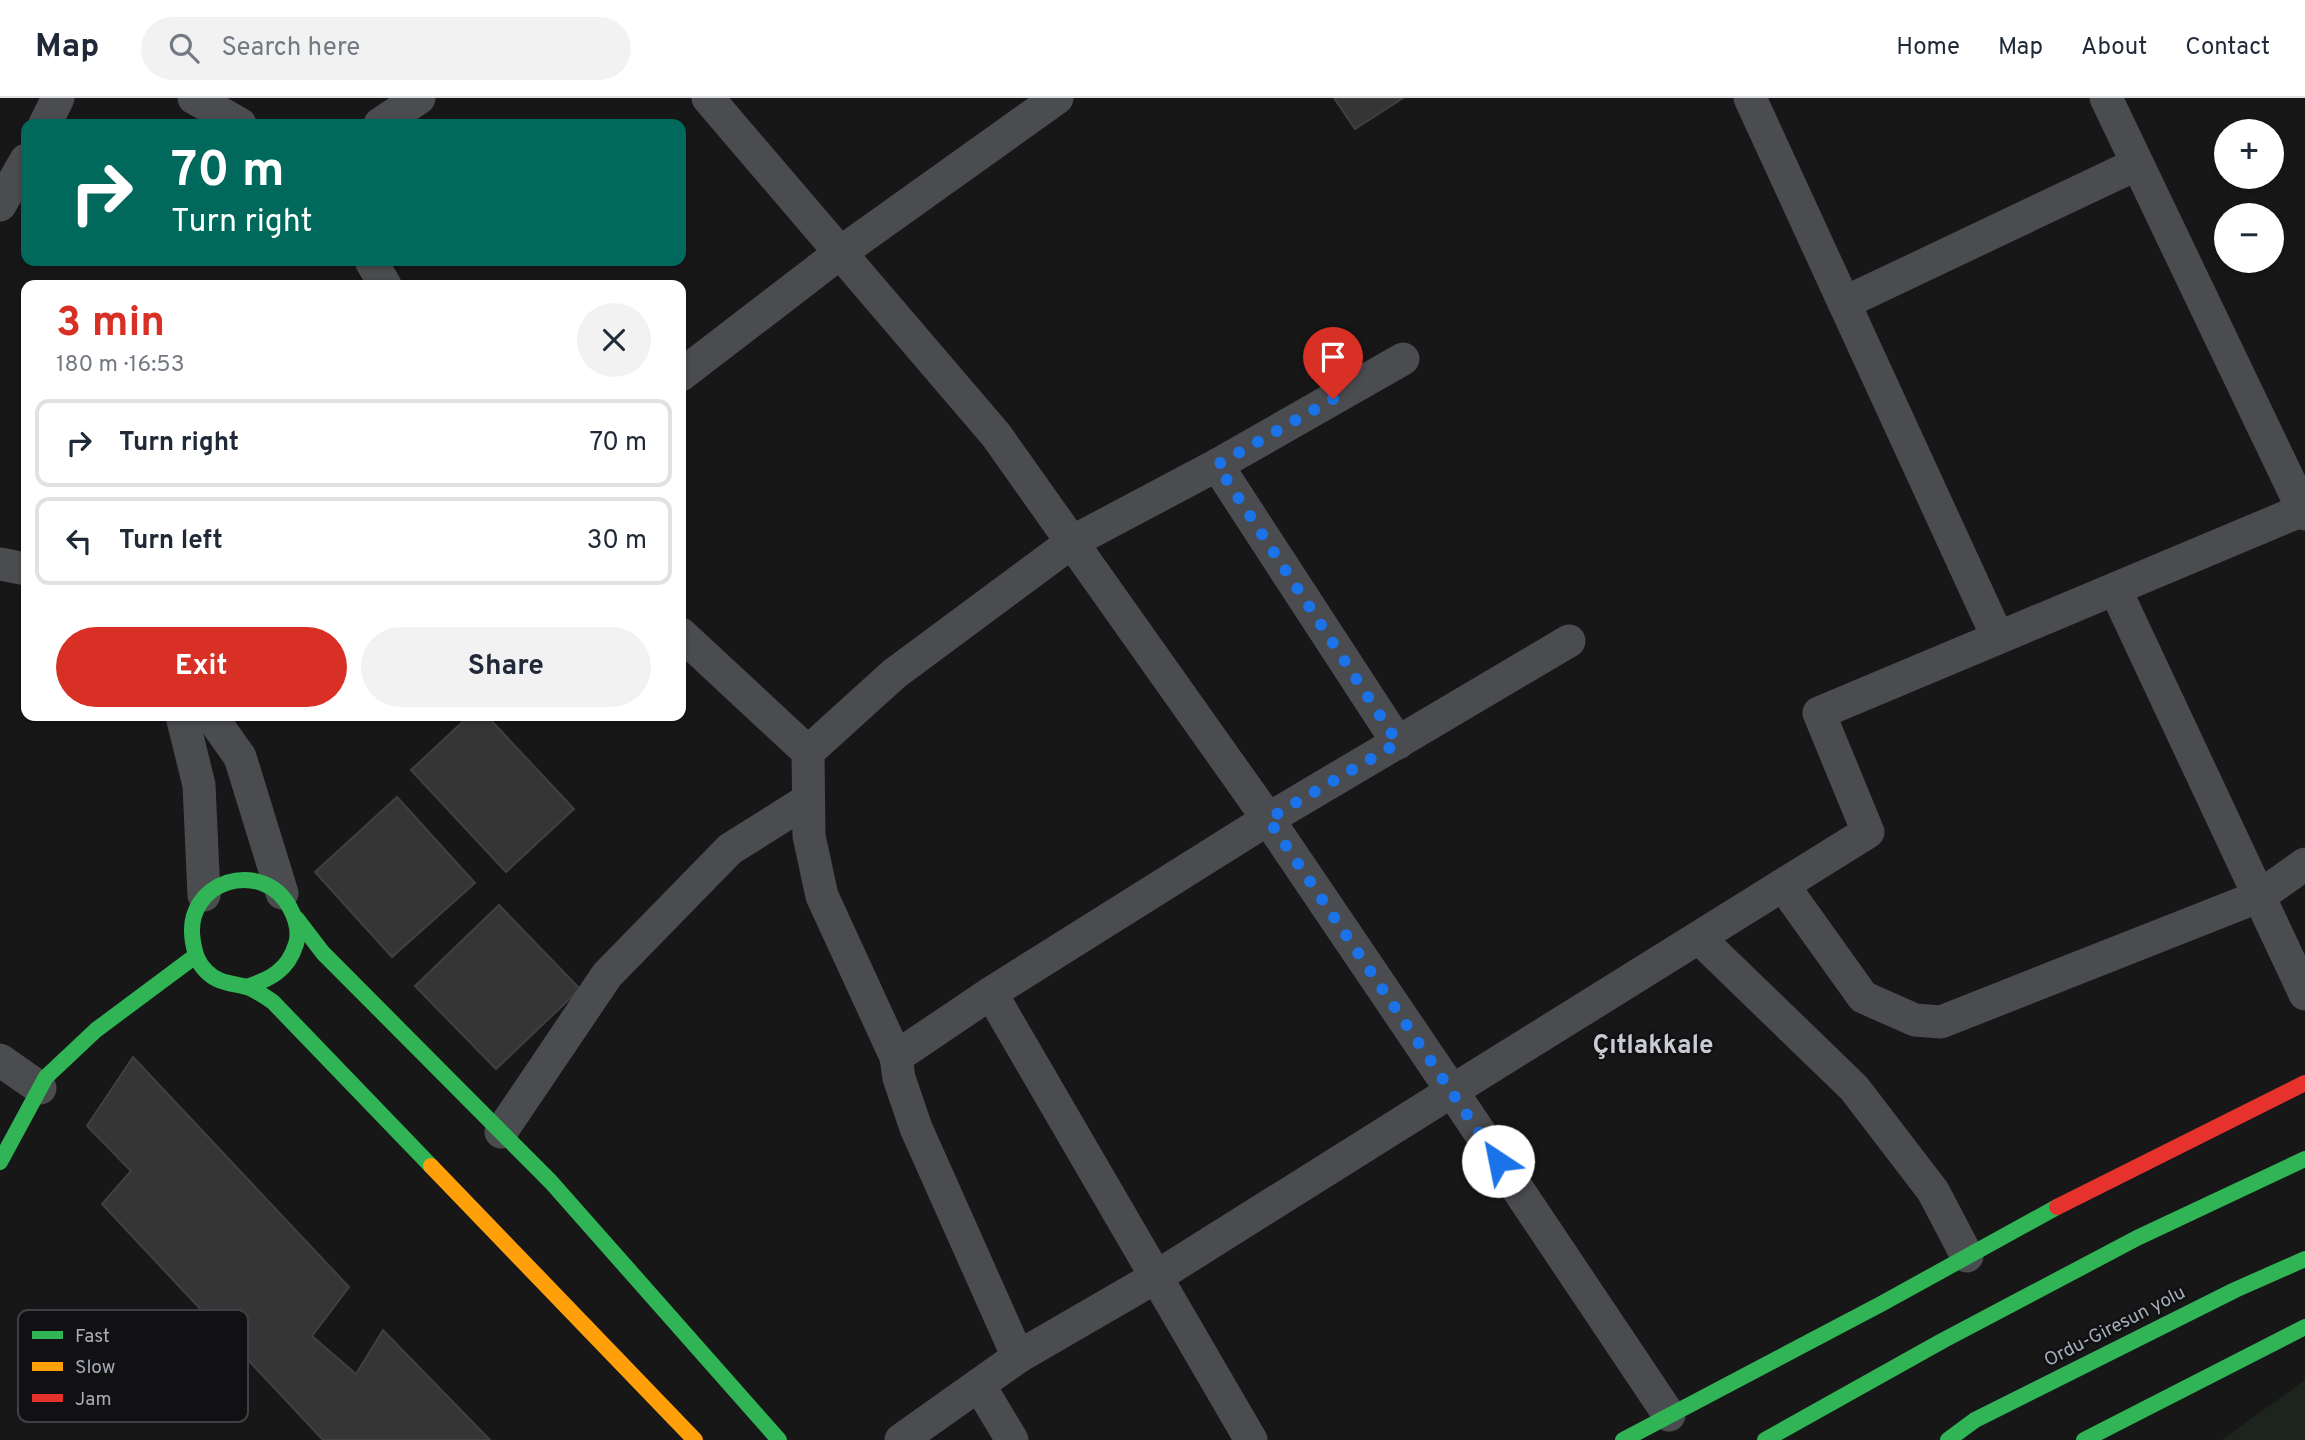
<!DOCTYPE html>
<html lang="en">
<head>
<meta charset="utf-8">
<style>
	body { margin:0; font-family:Overpass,sans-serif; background:#f2f2f3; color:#1f2937; height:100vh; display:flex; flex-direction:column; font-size:26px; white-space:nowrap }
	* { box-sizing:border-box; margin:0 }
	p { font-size:23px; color:#747a83 }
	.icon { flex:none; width:38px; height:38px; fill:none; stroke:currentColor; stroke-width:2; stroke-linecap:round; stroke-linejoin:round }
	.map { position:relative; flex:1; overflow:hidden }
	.drawer { position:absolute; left:21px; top:182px; width:665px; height:441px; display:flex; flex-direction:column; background:#fff; border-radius:14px; box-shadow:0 2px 5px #0004 }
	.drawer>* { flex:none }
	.guide { position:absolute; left:21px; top:21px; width:665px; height:147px; border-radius:14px; box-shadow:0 2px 5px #0004; background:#00695c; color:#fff; overflow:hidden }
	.fabs { position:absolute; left:2214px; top:21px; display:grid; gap:14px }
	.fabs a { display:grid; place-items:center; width:70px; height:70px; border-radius:50%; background:#fff; box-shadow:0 2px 5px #0004; font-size:35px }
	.pin { position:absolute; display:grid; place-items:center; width:60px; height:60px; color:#fff; margin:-72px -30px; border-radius:50% 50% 50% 0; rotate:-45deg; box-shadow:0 0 7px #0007 }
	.pin .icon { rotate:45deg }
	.me { position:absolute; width:77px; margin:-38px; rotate:326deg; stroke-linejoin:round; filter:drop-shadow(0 0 5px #0008) }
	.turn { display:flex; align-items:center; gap:24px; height:147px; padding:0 35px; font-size:32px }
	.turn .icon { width:91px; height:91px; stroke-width:2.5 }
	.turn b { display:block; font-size:49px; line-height:60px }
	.round { display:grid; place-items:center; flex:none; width:74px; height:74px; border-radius:37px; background:#f2f2f3 }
	.summary { display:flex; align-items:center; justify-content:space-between; height:119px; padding:0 35px }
	h1 { font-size:42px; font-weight:700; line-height:52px; color:#d93025 }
	.action { display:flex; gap:14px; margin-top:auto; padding:14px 35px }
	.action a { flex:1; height:80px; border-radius:42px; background:#d93025; color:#fff; font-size:28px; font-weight:700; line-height:80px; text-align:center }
	.action a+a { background:#f2f2f3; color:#1f2937 }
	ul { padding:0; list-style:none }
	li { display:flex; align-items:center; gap:21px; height:88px; margin:0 14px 10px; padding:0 21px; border:4px solid #e0e1e3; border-radius:14px }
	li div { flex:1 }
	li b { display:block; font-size:26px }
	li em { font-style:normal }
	header { display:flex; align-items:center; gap:42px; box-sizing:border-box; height:98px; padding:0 35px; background:#fff; border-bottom:2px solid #e0e1e3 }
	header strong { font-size:33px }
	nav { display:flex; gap:38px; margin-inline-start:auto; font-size:24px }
	.search { width:490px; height:63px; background:#f2f2f3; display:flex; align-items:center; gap:18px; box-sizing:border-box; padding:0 24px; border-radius:38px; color:#747a83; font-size:26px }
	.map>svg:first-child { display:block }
	.green { fill:#1d241e }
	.building { fill:#353536; stroke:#3f4043; stroke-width:2 }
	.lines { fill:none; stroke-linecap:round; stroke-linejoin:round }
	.street { stroke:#4b4c50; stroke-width:33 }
	.fast { stroke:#30b455; stroke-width:16 }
	.slow { stroke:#ff9f0a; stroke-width:16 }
	.jam { stroke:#e5322d; stroke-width:16 }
	.route { stroke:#1a73e8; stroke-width:12; stroke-dasharray:0 21.6 }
	.labels { text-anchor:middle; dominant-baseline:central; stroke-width:5; stroke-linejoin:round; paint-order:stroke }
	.street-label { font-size:19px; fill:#a8adb8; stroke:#111113 }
	.district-label { font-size:26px; font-weight:bold; fill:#c9ccd4; stroke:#111113 }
	.key { fill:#111113; stroke:#3e4045; stroke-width:2 }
	.key-label { font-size:19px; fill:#a8adb8 }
</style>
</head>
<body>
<header>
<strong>Map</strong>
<div class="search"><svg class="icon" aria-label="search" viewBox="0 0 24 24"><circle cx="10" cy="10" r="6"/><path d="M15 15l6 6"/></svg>Search here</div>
<nav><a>Home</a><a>Map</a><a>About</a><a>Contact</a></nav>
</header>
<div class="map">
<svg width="2305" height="1342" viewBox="0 0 2305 1342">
	<rect width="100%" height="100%" fill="#171717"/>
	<path class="green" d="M 2305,1282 L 2305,1342 L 2222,1342 Z"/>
	<g class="building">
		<path d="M 1334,0 L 1403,0 L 1355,31 Z"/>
		<path d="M 469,618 L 487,618 L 574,711 L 506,774 L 411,672 Z"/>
		<path d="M 397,699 L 475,785 L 392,859 L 315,774 Z"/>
		<path d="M 499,807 L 580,891 L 496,971 L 415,888 Z"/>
		<path d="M 133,959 L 349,1189 L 312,1238 L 356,1276 L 383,1232 L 490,1342 L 323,1342 L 102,1106 L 131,1073 L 87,1028 Z"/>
	</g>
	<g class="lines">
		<g class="street">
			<path d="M 194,0 L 240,26"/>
			<path d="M 708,0 L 996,337 L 1268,721 L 1452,993 L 1156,1179 L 1018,1259"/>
			<path d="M 1750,0 L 1998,540"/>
			<path d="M 2106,0 L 2305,416"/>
			<path d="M 45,26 L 58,0"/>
			<path d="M 380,26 L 419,0"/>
			<path d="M 0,107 L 26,62"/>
			<path d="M 371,163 L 385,187"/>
			<path d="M 1844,205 L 2137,66"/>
			<path d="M 681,277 L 840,155 L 1057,0"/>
			<path d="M 1217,367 L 1398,645"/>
			<path d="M 0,466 L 26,471"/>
			<path d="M 2115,491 L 2305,896"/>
			<path d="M 681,536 L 808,654 L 894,576 L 1072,444 L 1217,367 L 1403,261"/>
			<path d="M 182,618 L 199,687 L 204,797"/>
			<path d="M 211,618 L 240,659 L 282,795"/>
			<path d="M 808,654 L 809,738 L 822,798 L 896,959"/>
			<path d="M 1783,787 L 1863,899 L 1915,922 L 1941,924 L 2260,798 L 2305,766"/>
			<path d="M 1699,840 L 1854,990 L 1933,1093 L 1967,1158"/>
			<path d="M 991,895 L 1268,721 L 1569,543"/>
			<path d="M 0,962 L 40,990"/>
			<path d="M 501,1034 L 607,877 L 730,751 L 808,702"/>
			<path d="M 979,1287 L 1012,1342"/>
			<path d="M 1669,1317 L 1452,993 L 1868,734 L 1819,615 L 2305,411"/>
			<path d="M 901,1342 L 1018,1259 L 916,1030 L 899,980 L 896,959 L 991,895 L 1251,1342"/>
		</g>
		<g class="fast">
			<path d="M 297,821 L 323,855 L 551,1084 L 779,1342"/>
			<path d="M 246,889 C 271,881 288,872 296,846 C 300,833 296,821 290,810 C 263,759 182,782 193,844 C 195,855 197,864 206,873 C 218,886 234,885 250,890 C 258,894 266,899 273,904 L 431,1068"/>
			<path d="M 0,1064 L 46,979 L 96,932 L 194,859"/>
			<path d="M 1623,1342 L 1881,1206 L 2057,1109"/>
			<path d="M 1765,1342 L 1942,1243 L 2137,1140 L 2305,1061"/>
			<path d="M 1948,1342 L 1975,1322 L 2235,1192 L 2305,1161"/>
			<path d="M 2084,1342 L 2305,1229"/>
		</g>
		<path class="slow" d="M 431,1068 L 695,1342"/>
		<path class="jam" d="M 2057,1109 L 2305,985"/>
	</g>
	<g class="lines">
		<path class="route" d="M 1333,301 L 1217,367 L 1398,645 L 1268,721 L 1498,1063"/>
	</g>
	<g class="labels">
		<g class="street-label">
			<text transform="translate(2115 1229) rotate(-27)">Ordu-Giresun yolu</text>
		</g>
		<g class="district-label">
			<text x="1653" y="948">Çıtlakkale</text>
		</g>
	</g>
	<rect x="18" y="1212" width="230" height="112" rx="10" class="key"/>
	<rect x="32" y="1233" width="31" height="8" fill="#30b455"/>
	<rect x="32" y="1264" width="31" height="9" fill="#ff9f0a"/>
	<rect x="32" y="1296" width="31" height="8" fill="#e5322d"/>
	<g class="key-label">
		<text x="75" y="1244">Fast</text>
		<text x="75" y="1275">Slow</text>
		<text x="75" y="1307">Jam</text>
	</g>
</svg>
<div class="fabs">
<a>+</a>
<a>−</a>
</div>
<div class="pin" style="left:1333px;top:301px;background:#d93025"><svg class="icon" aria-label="arrive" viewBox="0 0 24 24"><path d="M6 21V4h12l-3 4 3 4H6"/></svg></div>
<svg class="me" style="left:1498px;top:1063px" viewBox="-20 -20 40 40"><circle r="19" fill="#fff"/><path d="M0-13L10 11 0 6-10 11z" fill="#1a73e8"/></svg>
<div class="guide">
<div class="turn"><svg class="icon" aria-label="right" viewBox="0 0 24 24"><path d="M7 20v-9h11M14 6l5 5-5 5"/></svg><div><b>70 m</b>Turn right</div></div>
</div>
<section class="drawer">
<div class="summary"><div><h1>3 min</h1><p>180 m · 16:53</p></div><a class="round"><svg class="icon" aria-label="close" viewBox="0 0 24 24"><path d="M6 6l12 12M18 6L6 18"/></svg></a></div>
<ul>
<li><svg class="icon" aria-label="right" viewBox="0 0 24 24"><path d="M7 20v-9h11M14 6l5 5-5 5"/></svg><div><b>Turn right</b></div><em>70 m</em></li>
<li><svg class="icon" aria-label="left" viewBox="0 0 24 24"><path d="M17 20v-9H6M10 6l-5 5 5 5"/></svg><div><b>Turn left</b></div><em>30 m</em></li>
</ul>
<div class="action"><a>Exit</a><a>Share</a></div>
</section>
</div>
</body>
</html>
